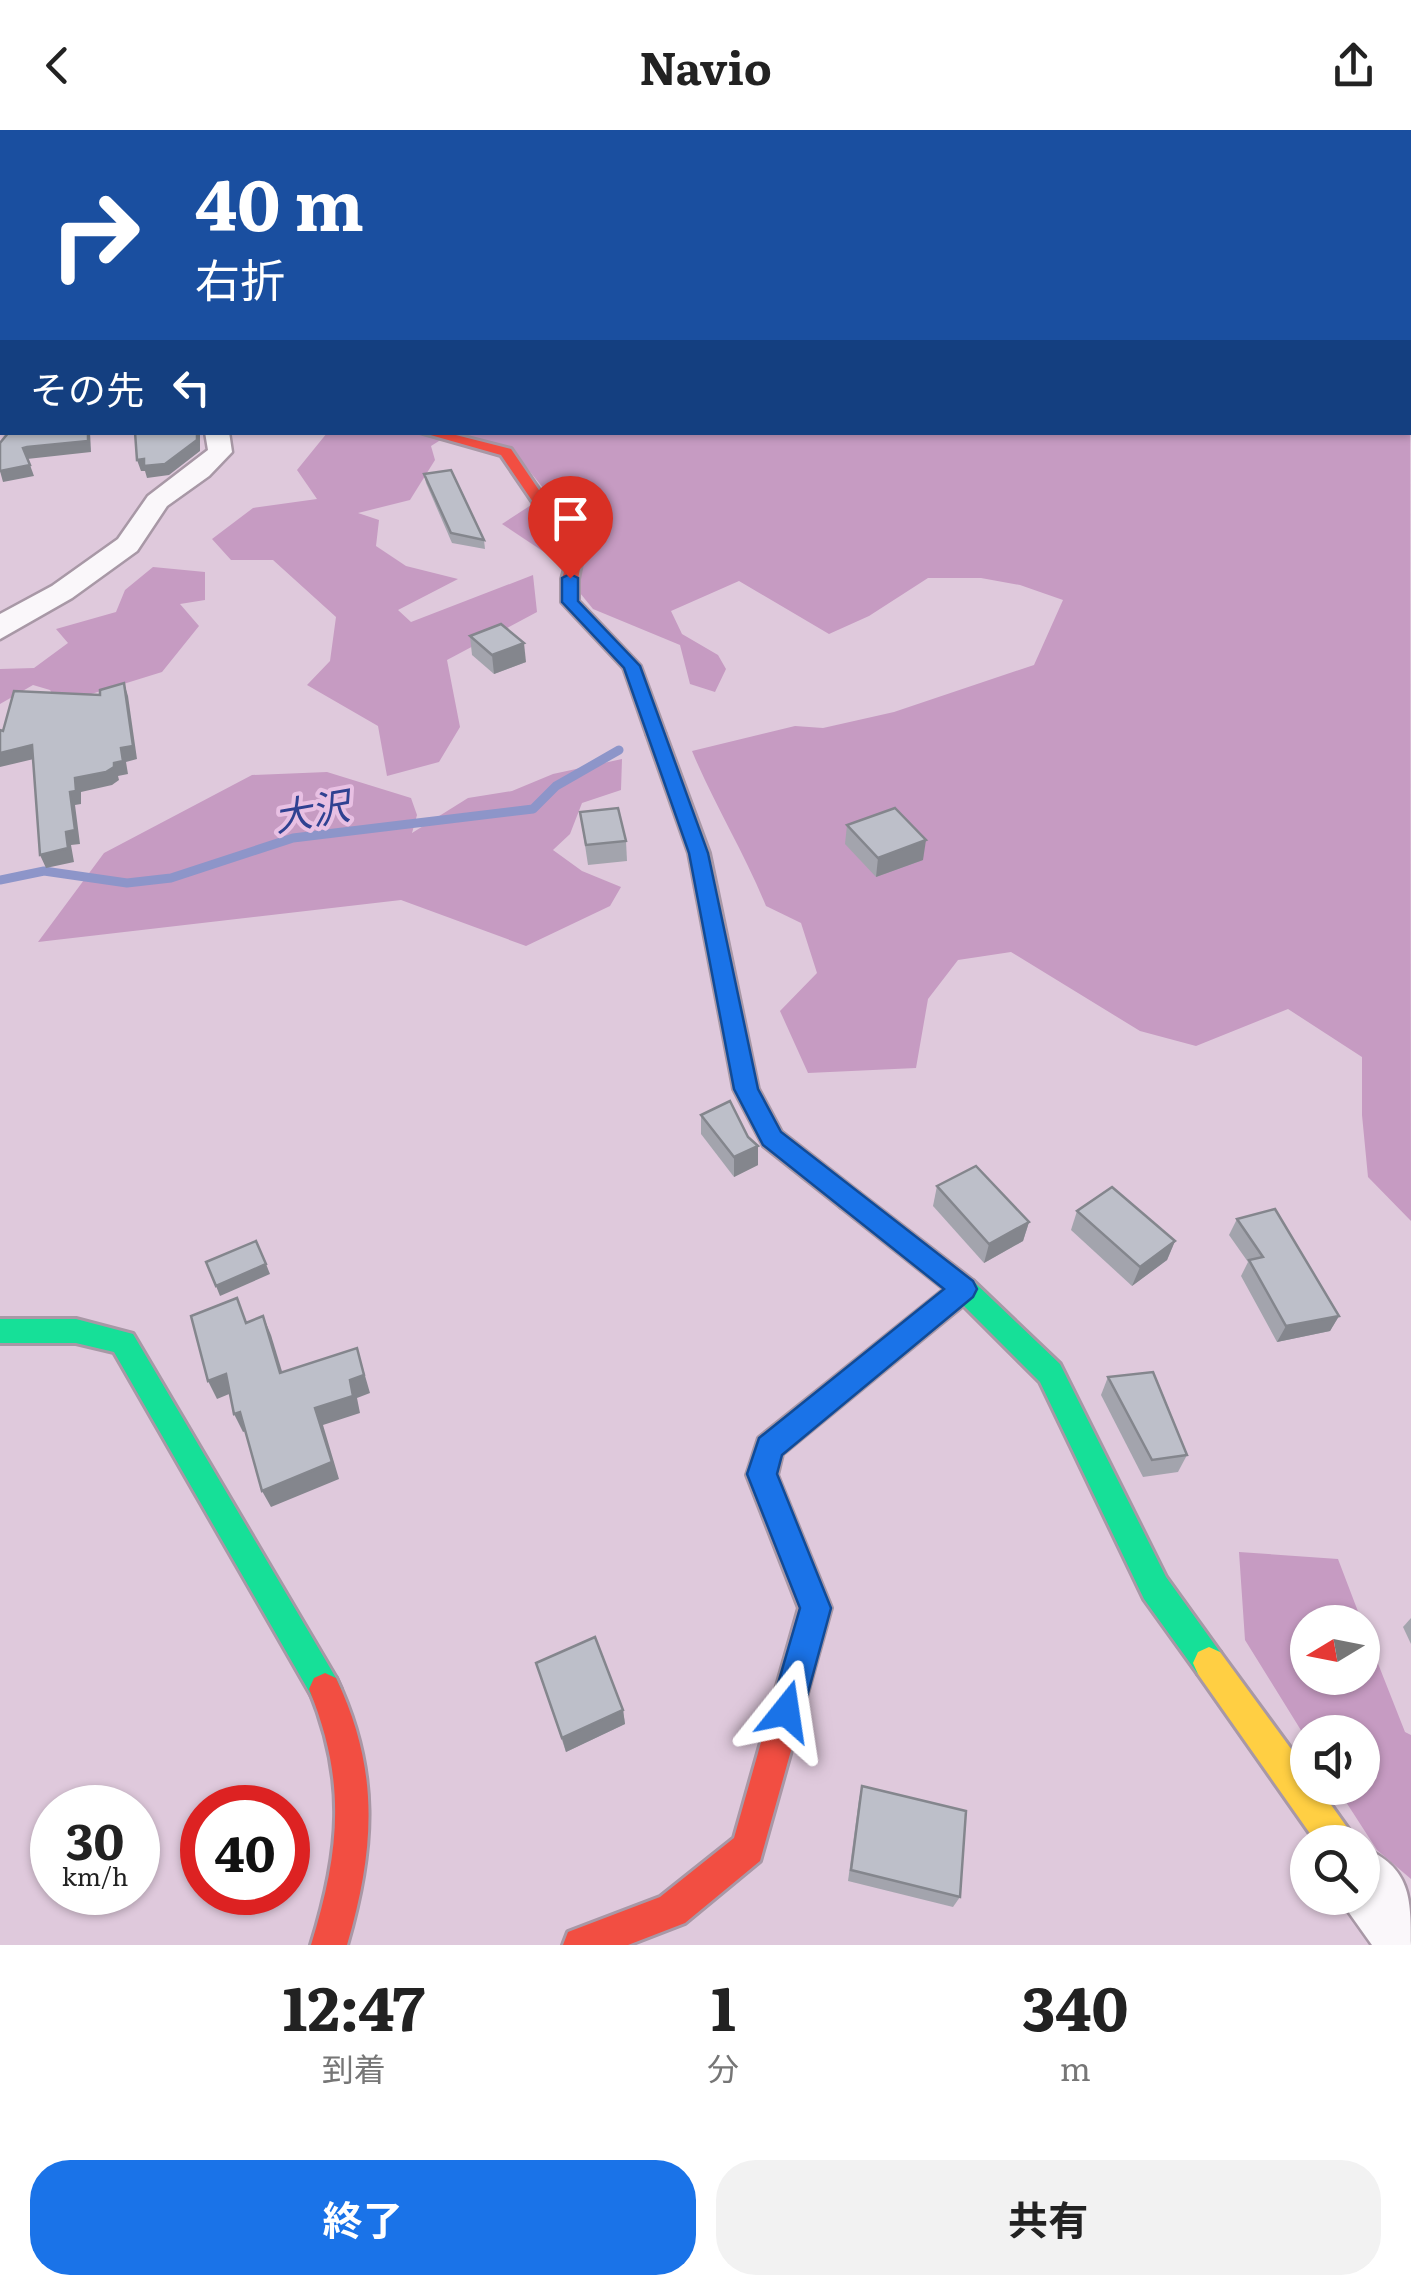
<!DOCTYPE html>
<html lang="ja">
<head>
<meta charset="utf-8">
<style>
	body { margin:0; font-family:Literata,"Noto Sans JP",serif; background:#f2f2f2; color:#222; height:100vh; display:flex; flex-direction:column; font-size:38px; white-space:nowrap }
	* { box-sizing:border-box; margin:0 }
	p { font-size:32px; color:#767676 }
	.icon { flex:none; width:55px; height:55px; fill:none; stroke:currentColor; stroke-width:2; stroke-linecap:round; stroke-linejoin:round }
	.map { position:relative; height:1815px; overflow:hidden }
	.drawer { display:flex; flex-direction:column; background:#fff; flex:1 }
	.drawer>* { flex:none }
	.guide { position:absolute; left:0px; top:0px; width:1412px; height:305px; box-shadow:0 2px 8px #0004; background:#1a4fa0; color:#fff; overflow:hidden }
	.needle { width:65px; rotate:260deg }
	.tools { position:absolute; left:1290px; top:1475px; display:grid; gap:20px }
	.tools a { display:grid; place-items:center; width:90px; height:90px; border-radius:50%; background:#fff; box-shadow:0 2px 8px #0004; font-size:50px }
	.speed { position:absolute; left:30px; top:1655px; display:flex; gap:20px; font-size:50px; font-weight:700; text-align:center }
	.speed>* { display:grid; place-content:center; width:130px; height:130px; border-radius:50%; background:#fff; box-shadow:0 2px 8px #0004; line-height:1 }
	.speed small { font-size:25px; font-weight:400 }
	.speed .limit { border:15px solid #d22; background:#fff; color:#111 }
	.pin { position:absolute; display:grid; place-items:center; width:85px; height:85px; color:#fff; margin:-102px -42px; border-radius:50% 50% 50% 0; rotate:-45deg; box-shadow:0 0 10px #0007 }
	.pin .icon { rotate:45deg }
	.me { position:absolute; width:110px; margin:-55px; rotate:15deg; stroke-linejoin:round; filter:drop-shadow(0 0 8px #0008) }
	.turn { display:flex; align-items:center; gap:35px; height:210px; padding:0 30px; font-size:45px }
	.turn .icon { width:130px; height:130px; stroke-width:2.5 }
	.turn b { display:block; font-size:70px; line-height:85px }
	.then { display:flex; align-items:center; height:95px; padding:0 30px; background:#0003; gap:20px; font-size:38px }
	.eta { display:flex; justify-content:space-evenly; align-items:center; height:170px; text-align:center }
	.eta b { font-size:60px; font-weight:700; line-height:70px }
	.action { display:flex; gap:20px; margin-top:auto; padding:20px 30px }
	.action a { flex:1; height:115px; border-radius:40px; background:#1a73e8; color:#fff; font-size:40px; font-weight:700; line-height:115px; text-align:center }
	.action a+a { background:#f2f2f2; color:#222 }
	header { display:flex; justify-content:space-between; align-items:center; height:130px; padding:0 30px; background:#fff; font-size:45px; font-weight:700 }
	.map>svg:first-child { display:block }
	.green { fill:#d5afd1 }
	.forest { fill:#c69bc2 }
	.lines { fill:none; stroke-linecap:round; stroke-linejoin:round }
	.stream { stroke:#8d95c9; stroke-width:9 }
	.street-casing { stroke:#a898a6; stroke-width:5 }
	.fast-casing { stroke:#a898a6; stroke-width:6 }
	.slow-casing { stroke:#a898a6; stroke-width:6 }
	.jam-casing { stroke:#a898a6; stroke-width:6 }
	.street { fill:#faf7fa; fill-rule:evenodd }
	.fast { fill:#16e098; fill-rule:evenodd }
	.slow { fill:#ffcf43; fill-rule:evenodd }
	.jam { fill:#f24e42; fill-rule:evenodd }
	.wall { fill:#a3a4ad }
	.shaded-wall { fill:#84868d }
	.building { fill:#bdbfc9; stroke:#84868d; stroke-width:2.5 }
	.route { fill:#1a73e8; stroke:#114b97; stroke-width:2.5 }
	.labels { text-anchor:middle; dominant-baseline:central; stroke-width:8; stroke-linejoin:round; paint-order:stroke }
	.water-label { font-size:38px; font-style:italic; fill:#2f4191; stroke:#e8c0e3 }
</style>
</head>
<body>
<header><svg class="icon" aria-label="back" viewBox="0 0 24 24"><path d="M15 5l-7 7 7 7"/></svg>Navio<svg class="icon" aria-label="share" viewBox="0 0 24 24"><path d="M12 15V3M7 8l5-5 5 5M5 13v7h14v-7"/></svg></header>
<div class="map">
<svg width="1411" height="1815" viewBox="0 0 1411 1815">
	<rect width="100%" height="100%" fill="#dfc9dc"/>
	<path class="green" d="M 797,0 L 1411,0 L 1411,439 L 1410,2 Z"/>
	<g class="forest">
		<path d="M 1410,287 L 1411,1091 L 1368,1047 L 1362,985 L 1362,927 L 1288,879 L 1196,916 L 1140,901 L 1011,822 L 958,830 L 928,869 L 916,938 L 808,943 L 780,881 L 817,843 L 801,793 L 766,776 C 744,722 714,674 692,621 L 795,596 L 823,598 L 894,582 L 1034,535 L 1063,470 L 1020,455 L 981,448 L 928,448 L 869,486 L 829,504 L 739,451 L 671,481 L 682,504 L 718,525 L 726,539 L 715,562 L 690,554 L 680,515 L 593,479 L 550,426 L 502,394 L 548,364 L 514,322 L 450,304 L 431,316 L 435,330 L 410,370 L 358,383 L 379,390 L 376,416 L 406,436 L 458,449 L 398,480 L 411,492 L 533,445 L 537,482 L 447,530 L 460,597 L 439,632 L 387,646 L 378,596 L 307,555 L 330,531 L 336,487 L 273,430 L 231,430 L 212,409 L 253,378 L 317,369 L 297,340 L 327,303 L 1410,302 Z"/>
		<path d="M 153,437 L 205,442 L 205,470 L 180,474 L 199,496 L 162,542 L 59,574 L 50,560 L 33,555 L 0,574 L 0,539 L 34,538 L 68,513 L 56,499 L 116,482 L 125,460 Z"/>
		<path d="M 622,629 L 621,660 L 582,673 L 570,704 L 553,720 L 582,741 L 621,757 L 610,776 L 526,816 L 401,770 L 38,812 L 104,723 L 252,645 L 327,642 L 411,668 L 417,685 L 412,703 L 468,668 L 512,661 L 553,644 Z"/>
		<path d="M 1239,1422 L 1338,1429 L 1362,1492 L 1308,1492 L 1308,1548 L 1362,1548 L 1362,1493 L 1405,1602 L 1411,1605 L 1411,1749 L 1377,1720 L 1337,1658 L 1362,1658 L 1362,1602 L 1308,1602 L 1307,1610 L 1245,1510 Z"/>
	</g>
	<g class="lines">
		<path class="stream" d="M 0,750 L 44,741 L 127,753 L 171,748 L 293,708 L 533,679 L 556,656 L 619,620"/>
		<defs>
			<g id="street">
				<path d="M 205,302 L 229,302 L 232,322 L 209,346 L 167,376 L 137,421 L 72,468 L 0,509 L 0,484 L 52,456 L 118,409 L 148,366 L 208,320 Z"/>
				<path d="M 1362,1717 C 1411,1737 1411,1768 1411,1815 L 1372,1815 L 1340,1770 L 1362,1768 Z"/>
			</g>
			<g id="fast">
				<path d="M 850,1060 L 859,1063 L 973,1151 L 1060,1234 L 1166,1447 L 1220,1522 L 1225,1533 L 1220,1544 L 1209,1549 L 1198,1544 L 1144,1469 L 1040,1252 L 955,1167 L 841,1077 L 838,1070 L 841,1063 Z"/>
				<path d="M 0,1189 L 76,1189 L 133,1204 L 336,1548 L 341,1559 L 336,1570 L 325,1575 L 314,1570 L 114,1222 L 76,1213 L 0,1213 Z"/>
			</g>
			<g id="slow">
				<path d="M 656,599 L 665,604 L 709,723 L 758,959 L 781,1002 L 859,1063 L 862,1070 L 859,1077 L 850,1080 L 841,1077 L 764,1016 L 734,959 L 689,723 L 647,604 Z"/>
				<path d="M 1209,1517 L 1220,1522 L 1308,1642 L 1308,1658 L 1319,1658 L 1349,1700 L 1354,1712 L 1316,1712 L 1198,1544 L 1193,1533 L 1198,1522 Z"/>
			</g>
			<g id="jam">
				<path d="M 420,302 L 444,302 L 511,319 L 545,369 L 587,403 L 578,449 L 578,471 L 640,536 L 665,604 L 662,608 L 656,609 L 647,604 L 624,538 L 562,472 L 562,449 L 574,407 L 535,375 L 501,325 Z"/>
				<path d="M 964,1148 L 973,1151 L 977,1159 L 973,1167 L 782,1324 L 777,1345 L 831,1478 L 760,1731 L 685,1793 L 628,1815 L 563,1815 L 568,1802 L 660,1767 L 734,1708 L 799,1478 L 747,1345 L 759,1308 L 955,1151 Z"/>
				<path d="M 325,1543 L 336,1548 C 380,1640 375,1719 347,1815 L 311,1815 C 340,1721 347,1651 309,1559 L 314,1548 Z"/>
			</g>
		</defs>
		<use href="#street" class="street-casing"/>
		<use href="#fast" class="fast-casing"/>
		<use href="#slow" class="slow-casing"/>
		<use href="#jam" class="jam-casing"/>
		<use href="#street" class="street"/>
		<use href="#fast" class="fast"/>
		<use href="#slow" class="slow"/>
		<use href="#jam" class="jam"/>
	</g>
	<g class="wall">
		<path d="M 0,0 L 292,0 L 288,2 L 208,2 L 173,0 L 166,2 L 2,2 L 2,10 L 0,10 Z"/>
		<path d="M 424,344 L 484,410 L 485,419 L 452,413 L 426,353 Z"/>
		<path d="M 470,506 L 526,532 L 494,544 L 472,525 Z"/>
		<path d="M 580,682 L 626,711 L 627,731 L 588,735 Z"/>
		<path d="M 847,695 L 923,730 L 876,747 L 845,714 Z"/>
		<path d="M 701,985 L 748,1007 L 758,1016 L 758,1035 L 734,1047 L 701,1004 Z"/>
		<path d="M 937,1056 L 1029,1092 L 1023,1111 L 984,1133 L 933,1076 Z"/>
		<path d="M 1077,1081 L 1175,1111 L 1167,1130 L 1132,1156 L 1071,1100 Z"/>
		<path d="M 1237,1089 L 1339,1186 L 1330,1201 L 1277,1212 L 1241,1146 L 1248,1132 L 1229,1105 Z"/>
		<path d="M 1108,1247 L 1187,1325 L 1178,1342 L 1143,1347 L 1101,1265 Z"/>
		<path d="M 1411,1488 L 1411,1514 L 1403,1497 Z"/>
		<path d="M 536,1533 L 623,1580 L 625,1594 L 566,1622 Z"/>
		<path d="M 862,1656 L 960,1767 L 953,1777 L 848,1751 L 859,1669 Z"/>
	</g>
	<g class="shaded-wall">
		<path d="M 147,0 L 173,0 L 166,2 L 140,2 Z"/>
		<path d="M 90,302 L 91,322 L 27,329 L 23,318 Z"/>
		<path d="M 197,302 L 200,302 L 200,321 L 169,345 L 147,348 L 145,341 L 141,341 L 137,330 Z"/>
		<path d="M 30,335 L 34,346 L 3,352 L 0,341 Z"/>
		<path d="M 524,513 L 526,532 L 494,544 L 492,525 Z"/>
		<path d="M 124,553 L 128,566 L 137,629 L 126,632 L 128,644 L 118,646 L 119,650 L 112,655 L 81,662 L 81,674 L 75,675 L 80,714 L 71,715 L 74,732 L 46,738 L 40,725 L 66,702 L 70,662 L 75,648 L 114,633 L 121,618 Z"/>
		<path d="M 32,615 L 38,628 L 0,637 L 0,623 Z"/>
		<path d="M 926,710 L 923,730 L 876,747 L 878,728 Z"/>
		<path d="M 758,1016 L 758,1035 L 734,1047 L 734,1027 Z"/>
		<path d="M 1029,1092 L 1023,1111 L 984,1133 L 989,1114 Z"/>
		<path d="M 1175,1111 L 1167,1130 L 1132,1156 L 1140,1137 Z"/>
		<path d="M 266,1134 L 270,1144 L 220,1166 L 216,1156 Z"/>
		<path d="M 263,1186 L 271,1205 L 288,1261 L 280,1243 Z"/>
		<path d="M 1339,1186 L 1330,1201 L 1277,1212 L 1286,1196 Z"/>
		<path d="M 357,1218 L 370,1263 L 357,1268 L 360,1283 L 323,1295 L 339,1349 L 271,1377 L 262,1361 L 315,1278 L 350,1250 Z"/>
		<path d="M 226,1244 L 234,1262 L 217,1269 L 208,1251 Z"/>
		<path d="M 240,1282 L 249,1300 L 243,1302 L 234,1284 Z"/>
		<path d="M 623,1580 L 625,1594 L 566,1622 L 562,1608 Z"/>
	</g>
	<g class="building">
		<path d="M 0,0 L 124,0 L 126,2 L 0,2 Z"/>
		<path d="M 126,0 L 147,0 L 140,2 Z"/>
		<path d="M 0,112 L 2,112 L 2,227 L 0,228 Z"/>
		<path d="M 9,302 L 88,302 L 88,311 L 27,317 L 23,318 L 30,335 L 0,341 L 0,313 Z"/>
		<path d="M 135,302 L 197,302 L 197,310 L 165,334 L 144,336 L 144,329 L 137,330 Z"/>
		<path d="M 451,340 L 484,410 L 451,403 L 424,344 Z"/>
		<path d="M 501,494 L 524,513 L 492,525 L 470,506 Z"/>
		<path d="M 124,553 L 133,616 L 121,618 L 123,631 L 114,633 L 114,637 L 106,642 L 75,648 L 76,661 L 70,662 L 75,700 L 66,702 L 68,718 L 40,725 L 32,615 L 0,623 L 0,600 L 3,601 L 14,561 L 100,565 L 100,560 Z"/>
		<path d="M 618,678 L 626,711 L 586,715 L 580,682 Z"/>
		<path d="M 895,678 L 926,710 L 878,728 L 847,695 Z"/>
		<path d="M 730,971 L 748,1007 L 758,1016 L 734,1027 L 701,985 Z"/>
		<path d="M 976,1036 L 1029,1092 L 989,1114 L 937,1056 Z"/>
		<path d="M 1112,1057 L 1175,1111 L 1140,1137 L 1077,1081 Z"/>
		<path d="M 1275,1079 L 1339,1186 L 1286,1196 L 1249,1130 L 1263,1127 L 1237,1089 Z"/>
		<path d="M 256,1111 L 266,1134 L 216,1156 L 206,1132 Z"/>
		<path d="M 237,1168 L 246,1193 L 263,1186 L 280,1243 L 357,1218 L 364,1245 L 350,1250 L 353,1266 L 315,1278 L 332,1332 L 262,1361 L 240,1282 L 234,1284 L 226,1244 L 208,1251 L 191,1186 Z"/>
		<path d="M 1153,1242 L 1187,1325 L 1152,1330 L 1108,1247 Z"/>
		<path d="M 595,1507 L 623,1580 L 562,1608 L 536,1533 Z"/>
		<path d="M 862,1656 L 966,1681 L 960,1767 L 851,1740 Z"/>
	</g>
	<path class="route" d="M 570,444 L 578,448 L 578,471 L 640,536 L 708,723 L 758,959 L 781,1002 L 973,1151 L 977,1159 L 973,1167 L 782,1325 L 777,1344 L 831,1478 L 803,1581 L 798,1593 L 786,1598 L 775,1593 L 770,1581 L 800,1478 L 747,1344 L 759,1308 L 944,1159 L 763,1015 L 734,959 L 689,723 L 624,538 L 562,472 L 562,448 Z"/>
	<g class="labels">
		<g class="water-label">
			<text transform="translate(311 679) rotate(-10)">大沢</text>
		</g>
	</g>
</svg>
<div class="tools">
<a><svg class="needle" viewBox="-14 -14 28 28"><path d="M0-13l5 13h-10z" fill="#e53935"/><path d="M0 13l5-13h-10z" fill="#767676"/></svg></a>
<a><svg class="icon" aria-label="sound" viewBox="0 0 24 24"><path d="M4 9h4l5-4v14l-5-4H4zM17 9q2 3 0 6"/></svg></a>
<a><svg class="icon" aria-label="search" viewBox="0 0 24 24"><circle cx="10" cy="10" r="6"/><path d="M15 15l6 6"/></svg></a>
</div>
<div class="speed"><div>30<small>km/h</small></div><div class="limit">40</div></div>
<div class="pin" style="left:570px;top:448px;background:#d93025"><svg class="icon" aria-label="arrive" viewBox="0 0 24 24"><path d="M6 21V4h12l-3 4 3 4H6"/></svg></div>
<svg class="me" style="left:786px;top:1581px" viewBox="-20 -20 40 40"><path d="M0-17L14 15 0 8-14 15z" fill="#1a73e8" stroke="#fff" stroke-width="4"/></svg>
<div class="guide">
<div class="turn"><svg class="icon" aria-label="right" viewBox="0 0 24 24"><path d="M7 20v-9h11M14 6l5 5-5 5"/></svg><div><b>40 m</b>右折</div></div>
<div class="then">その先<svg class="icon" aria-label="left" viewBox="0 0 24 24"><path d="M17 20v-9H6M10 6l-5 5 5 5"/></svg></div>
</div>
</div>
<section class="drawer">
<div class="eta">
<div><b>12:47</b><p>到着</p></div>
<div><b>1</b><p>分</p></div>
<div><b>340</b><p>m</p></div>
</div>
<div class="action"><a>終了</a><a>共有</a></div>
</section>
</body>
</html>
